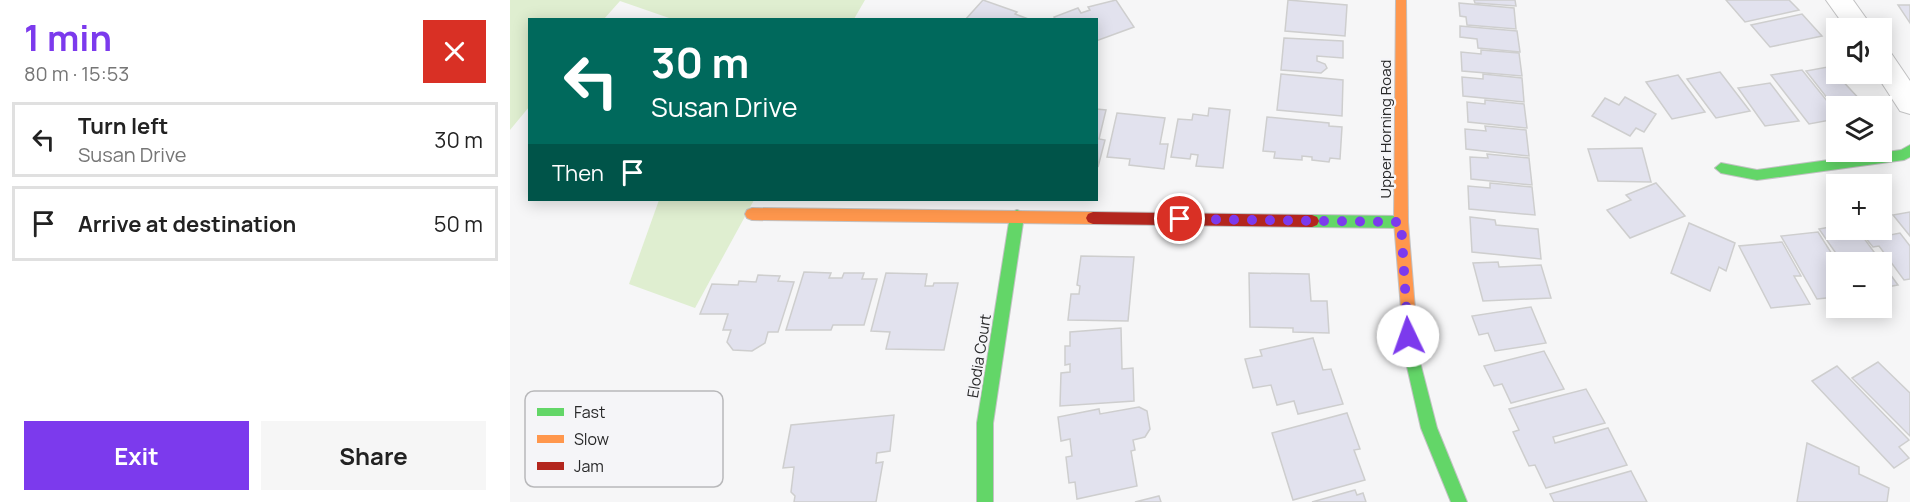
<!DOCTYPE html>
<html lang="en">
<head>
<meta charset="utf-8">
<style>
	body { margin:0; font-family:Manrope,sans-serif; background:#f6f6f6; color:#222; height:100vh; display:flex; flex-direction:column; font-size:22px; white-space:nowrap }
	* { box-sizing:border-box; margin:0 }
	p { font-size:20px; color:#767676 }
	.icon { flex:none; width:33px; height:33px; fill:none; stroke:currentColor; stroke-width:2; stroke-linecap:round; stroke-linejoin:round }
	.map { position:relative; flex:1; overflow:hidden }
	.drawer { display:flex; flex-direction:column; background:#fff; width:510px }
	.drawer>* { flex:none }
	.guide { position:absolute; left:18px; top:18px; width:570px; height:183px; border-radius:0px; box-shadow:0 3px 15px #0003; background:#00695c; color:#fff; overflow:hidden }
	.controls { position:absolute; left:1316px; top:18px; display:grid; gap:12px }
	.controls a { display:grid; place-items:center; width:66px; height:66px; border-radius:0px; background:#fff; box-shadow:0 3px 15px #0003; font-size:30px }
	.pin { position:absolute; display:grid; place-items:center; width:51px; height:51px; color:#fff; margin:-26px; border:3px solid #fff; border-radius:50%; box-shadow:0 2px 6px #0007 }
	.me { position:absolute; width:66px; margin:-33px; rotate:357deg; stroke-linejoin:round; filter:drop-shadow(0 0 4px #0008) }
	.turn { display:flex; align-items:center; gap:21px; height:126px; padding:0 24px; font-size:27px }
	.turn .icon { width:78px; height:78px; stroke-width:2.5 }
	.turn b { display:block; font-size:42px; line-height:51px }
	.then { display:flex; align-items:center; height:57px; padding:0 24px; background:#0003; gap:12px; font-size:22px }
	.round { display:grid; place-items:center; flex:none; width:63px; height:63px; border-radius:0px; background:#f6f6f6 }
	.overview { display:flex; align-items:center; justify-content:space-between; height:102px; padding:0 24px }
	h1 { font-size:36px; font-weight:700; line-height:45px; color:#7c3aed }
	.action { display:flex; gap:12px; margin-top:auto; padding:12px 24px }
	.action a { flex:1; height:69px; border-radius:0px; background:#7c3aed; color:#fff; font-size:24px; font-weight:700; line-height:69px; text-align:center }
	.action a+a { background:#f6f6f6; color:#222 }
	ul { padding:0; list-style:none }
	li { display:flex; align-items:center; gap:18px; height:75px; margin:0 12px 9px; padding:0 12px; border:3px solid #e0e0e0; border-radius:0px }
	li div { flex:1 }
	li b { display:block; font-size:22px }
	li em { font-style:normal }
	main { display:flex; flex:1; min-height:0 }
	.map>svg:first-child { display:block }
	.green { fill:#dfeed0 }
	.building { fill:#e2e2ee; stroke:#cecece; stroke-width:1.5 }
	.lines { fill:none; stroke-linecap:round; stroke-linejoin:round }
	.street-casing { stroke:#c2c2c3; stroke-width:2 }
	.fast-casing { stroke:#c2c2c3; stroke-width:2 }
	.slow-casing { stroke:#c2c2c3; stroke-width:2 }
	.jam-casing { stroke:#c2c2c3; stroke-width:2 }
	.street { fill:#fefefe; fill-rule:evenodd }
	.fast { fill:#63d668; fill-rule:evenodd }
	.slow { fill:#ff974d; fill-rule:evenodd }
	.jam { fill:#b3261e; fill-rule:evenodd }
	.route { stroke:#7c3aed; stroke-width:10; stroke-dasharray:0 18 }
	.labels { text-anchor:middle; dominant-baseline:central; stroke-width:4.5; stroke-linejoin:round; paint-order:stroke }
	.street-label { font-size:15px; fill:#282829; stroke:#f5f5f8 }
	.key { fill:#f5f5f8; stroke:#b8b8ba; stroke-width:1.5 }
	.key-label { font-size:16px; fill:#282829 }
</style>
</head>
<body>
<main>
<section class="drawer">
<div class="overview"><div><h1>1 min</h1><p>80 m · 15:53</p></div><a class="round" style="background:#d93025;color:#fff"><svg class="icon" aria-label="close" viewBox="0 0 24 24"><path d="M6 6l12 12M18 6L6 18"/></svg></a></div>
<ul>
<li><svg class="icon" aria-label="left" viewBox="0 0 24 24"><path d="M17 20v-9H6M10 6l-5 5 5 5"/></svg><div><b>Turn left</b><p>Susan Drive</p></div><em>30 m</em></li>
<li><svg class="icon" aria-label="arrive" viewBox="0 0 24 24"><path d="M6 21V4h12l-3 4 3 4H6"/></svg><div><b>Arrive at destination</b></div><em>50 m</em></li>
</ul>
<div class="action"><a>Exit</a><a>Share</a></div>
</section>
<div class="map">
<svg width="1400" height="502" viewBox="0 0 1400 502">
	<rect width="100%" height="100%" fill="#f6f6f7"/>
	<g class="green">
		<path d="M 0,0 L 355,0 L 344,19 L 162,19 L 110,1 L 94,19 L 20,20 L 19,107 L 0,130 Z"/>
		<path d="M 149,200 L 244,200 L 185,308 L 119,284 Z"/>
	</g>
	<g class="building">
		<path d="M 473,0 L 507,12 L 505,14 L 521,20 L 455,20 Z"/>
		<path d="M 606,0 L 624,27 L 586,41 L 586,20 L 546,20 L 544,17 L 568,8 L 571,13 L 580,10 L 578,7 Z"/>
		<path d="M 778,0 L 837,5 L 835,36 L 775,31 Z"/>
		<path d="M 964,0 L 1005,0 L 1006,6 L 965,3 Z"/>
		<path d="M 1216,0 L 1279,0 L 1289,10 L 1235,22 Z"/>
		<path d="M 949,3 L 1004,8 L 1006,29 L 957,25 L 956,17 L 950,16 Z"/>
		<path d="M 1388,5 L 1400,5 L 1400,23 Z"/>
		<path d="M 1292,14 L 1312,36 L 1260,47 L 1241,25 Z"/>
		<path d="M 950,26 L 1007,31 L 1010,52 L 968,48 L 967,39 L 950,37 Z"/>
		<path d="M 774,38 L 833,41 L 833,58 L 807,56 L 807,61 L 815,64 L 817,68 L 811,73 L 771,70 Z"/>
		<path d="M 971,50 L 1009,53 L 1012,76 L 952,71 L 951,52 L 971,54 Z"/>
		<path d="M 1323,66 L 1326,74 L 1356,106 L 1325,108 L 1296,71 Z"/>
		<path d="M 1292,70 L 1326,112 L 1326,119 L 1299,124 L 1261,75 Z"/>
		<path d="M 1210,72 L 1240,111 L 1206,118 L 1177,79 Z"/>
		<path d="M 771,74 L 833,80 L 832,116 L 767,110 Z"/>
		<path d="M 973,74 L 1012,78 L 1014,102 L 953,96 L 952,77 L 973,79 Z"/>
		<path d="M 1168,75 L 1195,112 L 1162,119 L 1136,82 Z"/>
		<path d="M 1260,83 L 1289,121 L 1255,126 L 1228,88 Z"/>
		<path d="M 1115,97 L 1146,114 L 1134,132 L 1126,128 L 1120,136 L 1082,116 L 1095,98 L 1109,105 Z"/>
		<path d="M 975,100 L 1014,104 L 1017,128 L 958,122 L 957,102 L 975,104 Z"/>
		<path d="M 699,108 L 720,110 L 713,168 L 686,166 L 688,155 L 681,154 L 680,159 L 661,157 L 668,119 L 682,120 L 683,114 L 698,116 Z"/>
		<path d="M 586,109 L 596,110 L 589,139 L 595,140 L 588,167 Z"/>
		<path d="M 607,113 L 655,118 L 650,144 L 658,144 L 654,169 L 619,165 L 620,159 L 597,157 Z"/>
		<path d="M 757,117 L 819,123 L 819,126 L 832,127 L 830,159 L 820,158 L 819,162 L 802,160 L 802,157 L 792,156 L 792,160 L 764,158 L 765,152 L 753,151 Z"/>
		<path d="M 975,126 L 1016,130 L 1019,156 L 956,149 L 955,129 L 976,131 Z"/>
		<path d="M 1132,148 L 1141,182 L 1088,181 L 1078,149 Z"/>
		<path d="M 977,154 L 1019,158 L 1022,185 L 961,179 L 960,157 L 978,158 Z"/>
		<path d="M 980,183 L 1022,187 L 1025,215 L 959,209 L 958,186 L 980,188 Z"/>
		<path d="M 1146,183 L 1175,216 L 1120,238 L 1097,210 L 1121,200 L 1116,195 Z"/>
		<path d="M 1400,212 L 1400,236 L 1383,215 Z"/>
		<path d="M 960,217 L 985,220 L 986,225 L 1028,229 L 1031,259 L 962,252 Z"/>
		<path d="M 1179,223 L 1225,243 L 1216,271 L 1209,267 L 1200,291 L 1161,273 Z"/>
		<path d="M 1326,226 L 1326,230 L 1348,230 L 1388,285 L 1371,288 L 1371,262 L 1332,262 L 1309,229 Z"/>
		<path d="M 1349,230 L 1370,230 L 1375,236 L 1390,233 L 1400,246 L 1400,279 L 1394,280 L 1369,246 L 1363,247 Z"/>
		<path d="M 1308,232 L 1327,262 L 1326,297 L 1307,299 L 1271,236 Z"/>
		<path d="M 1272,242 L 1291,276 L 1284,276 L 1300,304 L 1261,308 L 1229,246 Z"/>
		<path d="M 571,256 L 624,257 L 618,321 L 558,320 L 561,294 L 569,294 L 570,286 L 567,285 Z"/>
		<path d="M 988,262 L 989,267 L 1031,265 L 1041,298 L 973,301 L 963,263 Z"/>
		<path d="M 294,272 L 321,273 L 319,278 L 332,278 L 334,273 L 354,273 L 352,279 L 367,279 L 354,325 L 323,325 L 321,330 L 276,330 Z"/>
		<path d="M 376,273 L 417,274 L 415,286 L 423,286 L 424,283 L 448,283 L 434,350 L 376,349 L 380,332 L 361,331 Z"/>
		<path d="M 739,273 L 799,274 L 801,301 L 817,301 L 819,333 L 783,332 L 783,328 L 740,327 Z"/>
		<path d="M 248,275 L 270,276 L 268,281 L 284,282 L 268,332 L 258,332 L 255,343 L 242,351 L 223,350 L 217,342 L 221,330 L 213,330 L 218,314 L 190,314 L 202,284 L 228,285 L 229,281 L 246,282 Z"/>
		<path d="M 1021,307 L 1036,343 L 985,351 L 978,333 L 969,335 L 962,316 Z"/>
		<path d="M 611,328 L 612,369 L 623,368 L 624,401 L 550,406 L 551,373 L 560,372 L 560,364 L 555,365 L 555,346 L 560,346 L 560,332 Z"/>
		<path d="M 803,338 L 813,370 L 821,369 L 833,404 L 788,414 L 784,401 L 767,405 L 761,385 L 743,388 L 735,359 L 752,356 L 750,350 Z"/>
		<path d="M 1034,351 L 1054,389 L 1001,403 L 992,384 L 984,386 L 974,366 Z"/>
		<path d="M 1368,362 L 1400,393 L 1400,436 L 1342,378 Z"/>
		<path d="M 1327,366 L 1399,440 L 1389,447 L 1399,458 L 1384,468 L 1302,381 Z"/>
		<path d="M 1076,389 L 1095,423 L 1043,437 L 1045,443 L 1098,428 L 1117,465 L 1036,488 L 1025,465 L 1019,466 L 1003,432 L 1009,430 L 999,409 Z"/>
		<path d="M 629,407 L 637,411 L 640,429 L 635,437 L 623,440 L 625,450 L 621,451 L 627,486 L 567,499 L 565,482 L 559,483 L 556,457 L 562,456 L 560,439 L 551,441 L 548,417 L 589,409 L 590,414 Z"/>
		<path d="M 837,413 L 850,449 L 844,450 L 855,480 L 783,500 L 762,433 Z"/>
		<path d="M 384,415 L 380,451 L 367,453 L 366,463 L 373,462 L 366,502 L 284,502 L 285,496 L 281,492 L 284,467 L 273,468 L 281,425 Z"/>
		<path d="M 1297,443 L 1349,467 L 1349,474 L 1379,488 L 1377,502 L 1287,502 Z"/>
		<path d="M 1121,471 L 1137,502 L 1044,502 L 1040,494 Z"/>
		<path d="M 845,490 L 847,495 L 853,493 L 856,502 L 802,502 Z"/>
		<path d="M 649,496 L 651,502 L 625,502 Z"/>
	</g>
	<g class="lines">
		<defs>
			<g id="street">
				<path d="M 1316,0 L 1343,0 L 1363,28 L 1336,28 Z"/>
				<path d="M 1371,50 L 1381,53 L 1400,81 L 1400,114 L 1390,111 L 1366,74 L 1371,74 Z"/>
			</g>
			<g id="fast">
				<path d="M 1400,145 L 1400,157 L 1394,160 L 1247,180 L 1211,173 L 1205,168 L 1211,163 L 1247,170 L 1391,150 Z"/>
				<path d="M 507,210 L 512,212 L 514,216 L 483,423 L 483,502 L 467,502 L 467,423 L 500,216 L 502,212 Z"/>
				<path d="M 802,215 L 891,216 L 896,218 L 898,222 L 896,226 L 891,228 L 802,227 L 797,225 L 795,221 L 797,217 Z"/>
				<path d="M 902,351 L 907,353 L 909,358 L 927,428 L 957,502 L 941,502 L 911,428 L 895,358 L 897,353 Z"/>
			</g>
			<g id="slow">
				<path d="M 886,0 L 896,0 L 898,222 L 909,358 L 907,363 L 902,365 L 897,363 L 895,358 L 884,222 Z"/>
				<path d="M 242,208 L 583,212 L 588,214 L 590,218 L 588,222 L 583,224 L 242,220 L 237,218 L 235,214 L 237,210 Z"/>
			</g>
			<path id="jam" d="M 583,212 L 802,215 L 807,217 L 809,221 L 807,225 L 802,227 L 583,224 L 578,222 L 576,218 L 578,214 Z"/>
		</defs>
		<use href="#street" class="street-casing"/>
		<use href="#fast" class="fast-casing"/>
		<use href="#slow" class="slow-casing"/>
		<use href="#jam" class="jam-casing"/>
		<use href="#street" class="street"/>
		<use href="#fast" class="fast"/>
		<use href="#slow" class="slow"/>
		<use href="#jam" class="jam"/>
	</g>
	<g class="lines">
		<path class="route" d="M 670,219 L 891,222 L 898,336"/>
	</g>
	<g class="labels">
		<g class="street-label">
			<text transform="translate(875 129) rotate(-90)">Upper Horning Road</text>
			<text transform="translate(469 356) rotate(-81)">Elodia Court</text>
		</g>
	</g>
	<rect x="15" y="391" width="198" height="96" rx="9" class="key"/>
	<rect x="27" y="408" width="27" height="8" fill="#63d668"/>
	<rect x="27" y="435" width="27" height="8" fill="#ff974d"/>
	<rect x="27" y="462" width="27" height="8" fill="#b3261e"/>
	<g class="key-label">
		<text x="64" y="418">Fast</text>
		<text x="64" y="445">Slow</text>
		<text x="64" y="472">Jam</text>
	</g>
</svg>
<div class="controls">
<a><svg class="icon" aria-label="sound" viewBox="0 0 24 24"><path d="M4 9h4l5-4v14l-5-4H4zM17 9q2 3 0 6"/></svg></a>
<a><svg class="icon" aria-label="layers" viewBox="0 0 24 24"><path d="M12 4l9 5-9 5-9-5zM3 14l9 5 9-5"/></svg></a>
<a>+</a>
<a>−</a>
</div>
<div class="pin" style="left:670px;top:219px;background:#d93025"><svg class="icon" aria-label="arrive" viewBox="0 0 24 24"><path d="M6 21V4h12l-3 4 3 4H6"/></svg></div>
<svg class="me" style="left:898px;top:336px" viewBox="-20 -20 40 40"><circle r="19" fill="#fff"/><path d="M0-13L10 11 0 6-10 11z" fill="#7c3aed"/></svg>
<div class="guide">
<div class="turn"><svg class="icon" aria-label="left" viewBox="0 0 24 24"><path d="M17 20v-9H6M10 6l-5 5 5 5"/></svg><div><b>30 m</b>Susan Drive</div></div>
<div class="then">Then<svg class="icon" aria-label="arrive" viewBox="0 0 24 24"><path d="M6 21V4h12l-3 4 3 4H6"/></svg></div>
</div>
</div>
</main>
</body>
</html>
